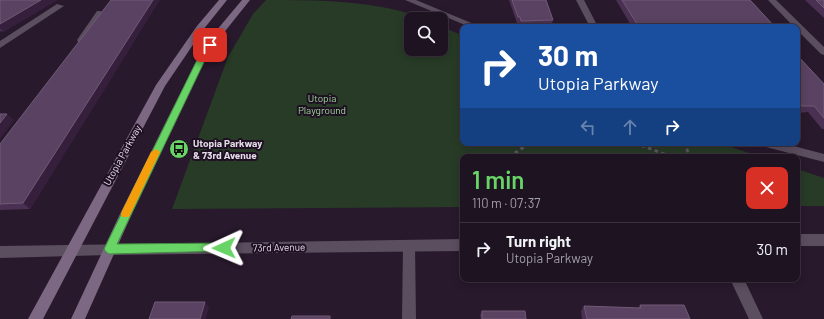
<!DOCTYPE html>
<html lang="en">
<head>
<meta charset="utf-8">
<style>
	body { margin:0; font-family:Barlow,sans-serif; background:#2b202e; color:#f1f3f6; height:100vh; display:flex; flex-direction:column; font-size:15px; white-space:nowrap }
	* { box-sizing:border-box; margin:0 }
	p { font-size:13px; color:#a19ea5 }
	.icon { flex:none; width:22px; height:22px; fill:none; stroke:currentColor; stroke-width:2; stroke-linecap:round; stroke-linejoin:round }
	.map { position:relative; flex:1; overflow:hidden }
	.drawer { position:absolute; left:460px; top:154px; width:340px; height:128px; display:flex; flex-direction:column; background:#1e1321; border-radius:8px; box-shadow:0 2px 10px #0003,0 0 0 1px #3c323f }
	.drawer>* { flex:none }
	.top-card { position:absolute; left:460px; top:24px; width:340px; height:122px; border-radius:8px; box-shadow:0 2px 10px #0003,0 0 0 1px #3c323f; background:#1a4fa0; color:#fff; overflow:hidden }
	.tools { position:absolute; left:404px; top:12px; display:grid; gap:8px }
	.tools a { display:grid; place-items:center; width:44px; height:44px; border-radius:8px; background:#1e1321; box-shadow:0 2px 10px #0003,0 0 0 1px #3c323f; font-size:20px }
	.pin { position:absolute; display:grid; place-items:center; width:34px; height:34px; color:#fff; margin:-17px; border-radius:8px; box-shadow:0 2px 6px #0006 }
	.me { position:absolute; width:44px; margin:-22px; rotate:269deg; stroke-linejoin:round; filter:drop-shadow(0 0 3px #0008) }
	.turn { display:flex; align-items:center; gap:14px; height:84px; padding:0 12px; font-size:18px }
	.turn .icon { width:52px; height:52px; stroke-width:2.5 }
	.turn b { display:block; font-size:28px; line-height:34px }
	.lanes { display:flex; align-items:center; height:38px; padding:0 12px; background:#0003; justify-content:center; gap:20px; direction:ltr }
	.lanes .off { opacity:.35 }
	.round { display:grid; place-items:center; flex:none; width:42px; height:42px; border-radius:8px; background:#2b202e }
	.overview { display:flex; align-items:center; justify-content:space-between; height:68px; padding:0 12px }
	h1 { font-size:24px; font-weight:600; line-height:30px; color:#68d465 }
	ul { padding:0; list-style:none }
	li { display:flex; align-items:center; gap:12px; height:52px; padding:0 12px; border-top:1px solid #3c323f }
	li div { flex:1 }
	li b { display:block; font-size:15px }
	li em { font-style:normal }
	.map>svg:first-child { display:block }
	.green { fill:#273b26 }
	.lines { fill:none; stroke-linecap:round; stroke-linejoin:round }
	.path { stroke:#625566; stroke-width:3; stroke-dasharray:3.5 3.5; stroke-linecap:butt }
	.service { fill:#5b4e5f; fill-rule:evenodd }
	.minor { fill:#5b4e5f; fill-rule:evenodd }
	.tertiary { fill:#5b4e5f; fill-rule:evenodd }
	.secondary { fill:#7d6883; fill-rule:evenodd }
	.wall { fill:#4a3052 }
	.shaded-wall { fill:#351f3c }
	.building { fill:#5a4262; stroke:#705a77 }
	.route { fill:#68d465; stroke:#448a42 }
	.slow { fill:#f59e0b }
	.labels { text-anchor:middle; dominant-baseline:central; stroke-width:4; stroke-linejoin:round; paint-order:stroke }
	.park-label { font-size:10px; fill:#a0d89c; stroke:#1e1022 }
	.poi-label { font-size:10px; font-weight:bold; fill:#e5dbe8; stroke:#1e1022; text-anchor:start }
	.street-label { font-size:10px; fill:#e5dbe8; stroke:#1e1022 }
</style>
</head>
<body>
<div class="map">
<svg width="824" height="319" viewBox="0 0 824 319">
	<rect width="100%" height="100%" fill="#28192c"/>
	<g class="green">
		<path d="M 266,0 C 316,0 378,0 425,19 L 411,19 L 411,49 L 441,49 L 441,26 L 463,36 L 463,143 L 719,143 L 761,157 L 463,157 L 463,207 L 172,209 L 228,57 L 253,14 Z"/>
		<path d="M 797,169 L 824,178 L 824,206 L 797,206 Z"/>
	</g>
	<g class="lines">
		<g class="path">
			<path d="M 635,143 L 672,157"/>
			<path d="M 683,143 L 691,157"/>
			<path d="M 509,157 L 530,143"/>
		</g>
		<g class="service">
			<path d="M 57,4 L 64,6 L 0,48 L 0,41 Z"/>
			<path d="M 97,11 L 100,11 L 104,13 L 84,42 L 78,42 L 77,40 Z"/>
		</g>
		<g class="minor">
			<path d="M 405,0 L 416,0 L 481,27 L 470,27 Z"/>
			<path d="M 576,0 L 584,0 L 598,27 L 590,27 Z"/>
			<path d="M 768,0 L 776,0 L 824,47 L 824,55 L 821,54 L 797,30 L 797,27 L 794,27 Z"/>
			<path d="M 761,143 L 782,143 L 824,154 L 824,162 L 766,147 Z"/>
			<path d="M 409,240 L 413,242 L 415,246 L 416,319 L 402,319 L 403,246 L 405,242 Z"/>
			<path d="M 730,279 L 744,279 L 763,319 L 749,319 Z"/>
		</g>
		<g class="tertiary">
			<rect x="797" y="234" width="27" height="12"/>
			<path d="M 463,239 L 463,251 L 109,255 L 0,258 L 0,246 Z"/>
		</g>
		<g class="secondary">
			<path d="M 219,0 L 227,0 L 203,30 L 165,86 L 43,319 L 28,319 L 156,85 L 197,26 Z"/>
			<path d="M 242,0 L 250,0 L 222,35 L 206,58 L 130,218 L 85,319 L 71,319 L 120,214 L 198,58 L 216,31 Z"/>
		</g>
	</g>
	<g class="wall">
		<path d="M 0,0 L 57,0 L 3,32 L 0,31 Z"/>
		<path d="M 509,0 L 546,0 L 553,20 L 551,26 L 520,27 L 519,23 L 517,23 Z"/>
		<path d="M 616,0 L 750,0 L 775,27 L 632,27 Z"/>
		<path d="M 805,0 L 824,0 L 824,18 Z"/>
		<path d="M 131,46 L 30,209 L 0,210 L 0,144 Z"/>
		<path d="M 797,55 L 824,84 L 824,129 L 822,129 L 808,112 L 797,113 Z"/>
		<path d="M 640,305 L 690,319 L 582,319 L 581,311 L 584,306 L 638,308 Z"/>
		<path d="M 482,311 L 526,319 L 481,319 L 480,315 Z"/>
	</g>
	<g class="shaded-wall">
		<path d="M 41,0 L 57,0 L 3,32 L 0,28 L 0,24 Z"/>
		<path d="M 153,0 L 160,0 L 30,209 L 23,203 Z"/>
		<path d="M 7,114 L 14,120 L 0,139 L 0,123 Z"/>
		<path d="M 205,302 L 209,307 L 206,319 L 200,319 Z"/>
	</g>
	<g class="building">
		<path d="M 0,0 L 41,0 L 0,24 Z"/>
		<path d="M 111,0 L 153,0 L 23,203 L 0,204 L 0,144 Z"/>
		<path d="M 512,0 L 546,0 L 553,20 L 521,21 L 520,17 L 518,17 Z"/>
		<path d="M 622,0 L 750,0 L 775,27 L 639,27 Z"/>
		<path d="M 816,0 L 824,0 L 824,8 Z"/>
		<path d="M 797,55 L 824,84 L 824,118 L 814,106 L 802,106 L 797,100 Z"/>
		<path d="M 0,114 L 7,114 L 0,123 Z"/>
		<path d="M 155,302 L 205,302 L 200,319 L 149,319 Z"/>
		<path d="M 640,305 L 684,305 L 690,319 L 587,319 L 584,306 L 641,308 Z"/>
		<path d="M 482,311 L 525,311 L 526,319 L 482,319 Z"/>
		<path d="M 292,316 L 330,316 L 330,319 L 291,319 Z"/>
	</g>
	<path class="route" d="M 210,43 L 214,45 L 206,58 L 117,244 L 224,243 L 228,245 L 229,248 L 228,251 L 109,254 L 106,252 L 104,249 L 106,245 L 198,58 L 208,44 Z"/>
	<path class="slow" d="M 156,149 L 160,152 L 129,217 L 122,217 L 121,214 L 122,211 L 151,152 Z"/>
	<defs>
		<symbol id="bus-disc" viewBox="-11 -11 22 22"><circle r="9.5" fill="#68d465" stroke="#1e1022"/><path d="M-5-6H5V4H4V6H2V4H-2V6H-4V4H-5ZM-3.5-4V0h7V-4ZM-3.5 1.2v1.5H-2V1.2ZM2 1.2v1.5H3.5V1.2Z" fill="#111"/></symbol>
	</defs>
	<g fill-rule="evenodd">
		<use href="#bus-disc" x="168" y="138" width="22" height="22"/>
	</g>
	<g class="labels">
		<g class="park-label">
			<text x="322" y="98">Utopia<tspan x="322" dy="12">Playground</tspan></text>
		</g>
		<g class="poi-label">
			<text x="193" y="143">Utopia Parkway<tspan x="193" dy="12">&amp; 73rd Avenue</tspan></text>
		</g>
		<g class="street-label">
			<text transform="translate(122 155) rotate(-61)">Utopia Parkway</text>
			<text transform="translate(279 247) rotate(-1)">73rd Avenue</text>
		</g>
	</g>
</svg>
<div class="tools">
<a><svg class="icon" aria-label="search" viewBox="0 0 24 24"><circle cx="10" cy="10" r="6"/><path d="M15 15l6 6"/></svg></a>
</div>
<div class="pin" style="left:210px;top:45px;background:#d93025"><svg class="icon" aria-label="arrive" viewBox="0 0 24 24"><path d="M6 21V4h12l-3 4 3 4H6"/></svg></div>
<svg class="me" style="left:224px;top:248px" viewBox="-20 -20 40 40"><path d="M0-17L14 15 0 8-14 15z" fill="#68d465" stroke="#fff" stroke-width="4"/></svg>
<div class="top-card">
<div class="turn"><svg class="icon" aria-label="right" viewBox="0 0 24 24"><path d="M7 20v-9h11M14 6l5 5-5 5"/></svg><div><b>30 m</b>Utopia Parkway</div></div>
<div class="lanes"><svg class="icon off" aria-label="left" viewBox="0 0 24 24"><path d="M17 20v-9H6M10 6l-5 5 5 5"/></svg><svg class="icon off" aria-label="ahead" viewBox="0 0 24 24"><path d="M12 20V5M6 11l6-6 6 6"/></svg><svg class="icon" aria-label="right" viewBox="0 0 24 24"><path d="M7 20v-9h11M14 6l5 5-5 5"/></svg></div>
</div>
<section class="drawer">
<div class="overview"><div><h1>1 min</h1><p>110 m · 07:37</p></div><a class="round" style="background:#d93025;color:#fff"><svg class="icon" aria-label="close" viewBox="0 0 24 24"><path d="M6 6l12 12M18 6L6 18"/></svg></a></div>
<ul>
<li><svg class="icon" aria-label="right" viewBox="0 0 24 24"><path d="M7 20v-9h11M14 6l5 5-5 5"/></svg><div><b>Turn right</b><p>Utopia Parkway</p></div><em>30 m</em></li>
</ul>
</section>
</div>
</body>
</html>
